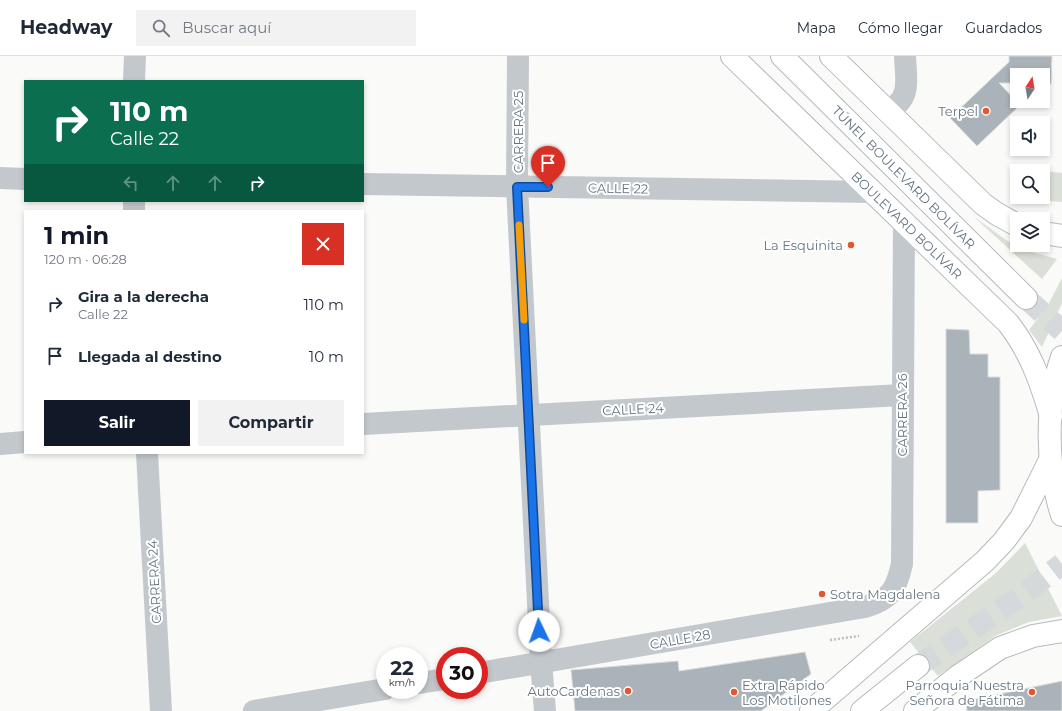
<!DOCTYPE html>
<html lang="es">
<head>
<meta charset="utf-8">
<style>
	body { margin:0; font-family:Montserrat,sans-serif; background:#f2f2f3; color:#1f2937; height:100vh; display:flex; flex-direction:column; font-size:15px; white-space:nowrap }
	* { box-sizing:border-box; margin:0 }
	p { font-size:13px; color:#747a83 }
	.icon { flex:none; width:22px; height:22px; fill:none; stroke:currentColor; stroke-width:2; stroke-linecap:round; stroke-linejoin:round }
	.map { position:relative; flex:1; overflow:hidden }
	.side { position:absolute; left:24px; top:154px; width:340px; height:244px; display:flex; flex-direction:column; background:#fff; border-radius:0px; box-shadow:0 2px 6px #0003 }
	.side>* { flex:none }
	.top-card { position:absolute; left:24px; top:24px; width:340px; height:122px; border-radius:0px; box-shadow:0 2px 6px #0003; background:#0b6e4f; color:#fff; overflow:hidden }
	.needle { width:26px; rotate:12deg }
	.buttons { position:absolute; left:1010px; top:12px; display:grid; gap:8px }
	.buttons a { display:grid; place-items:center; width:40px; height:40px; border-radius:0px; background:#fff; box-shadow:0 2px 6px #0003; font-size:20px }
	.speed { position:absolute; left:376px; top:591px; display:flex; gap:8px; font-size:20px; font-weight:700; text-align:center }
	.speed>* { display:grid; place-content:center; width:52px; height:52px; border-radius:50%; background:#fff; box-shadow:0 2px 6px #0003; line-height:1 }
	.speed small { font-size:10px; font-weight:400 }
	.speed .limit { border:6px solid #d22; background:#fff; color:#111 }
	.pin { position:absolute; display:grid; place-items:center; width:34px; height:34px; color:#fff; margin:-41px -17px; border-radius:50% 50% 50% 0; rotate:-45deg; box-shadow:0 0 4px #0007 }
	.pin .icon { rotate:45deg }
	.me { position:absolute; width:44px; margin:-22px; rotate:357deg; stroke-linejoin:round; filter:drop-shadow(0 0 3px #0008) }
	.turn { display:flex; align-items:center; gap:14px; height:84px; padding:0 20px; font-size:18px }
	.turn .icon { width:52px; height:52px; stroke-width:2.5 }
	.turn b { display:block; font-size:28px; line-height:34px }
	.lanes { display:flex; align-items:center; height:38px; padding:0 20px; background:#0003; justify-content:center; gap:20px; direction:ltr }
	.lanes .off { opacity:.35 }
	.round { display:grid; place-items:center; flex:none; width:42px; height:42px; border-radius:0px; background:#f2f2f3 }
	.head { display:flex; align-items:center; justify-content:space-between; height:68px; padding:0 20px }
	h1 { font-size:24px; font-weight:700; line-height:30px; color:#111827 }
	.cta { display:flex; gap:8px; margin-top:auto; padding:8px 20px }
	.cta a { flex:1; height:46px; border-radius:0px; background:#111827; color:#fff; font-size:16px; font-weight:700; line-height:46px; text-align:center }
	.cta a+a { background:#f2f2f3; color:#1f2937 }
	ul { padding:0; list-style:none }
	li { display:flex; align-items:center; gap:12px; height:52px; padding:0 20px }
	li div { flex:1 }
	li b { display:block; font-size:15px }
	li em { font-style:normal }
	header { display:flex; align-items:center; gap:24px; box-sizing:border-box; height:56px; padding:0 20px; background:#fff; border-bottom:1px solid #e0e1e3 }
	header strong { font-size:19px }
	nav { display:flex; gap:22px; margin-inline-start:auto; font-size:14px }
	.search { width:280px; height:36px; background:#f2f2f3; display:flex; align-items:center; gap:10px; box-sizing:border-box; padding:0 14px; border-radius:0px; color:#747a83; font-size:15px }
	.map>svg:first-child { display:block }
	.green { fill:#dadfd7 }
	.building { fill:#aab3b9; stroke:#dcdcda }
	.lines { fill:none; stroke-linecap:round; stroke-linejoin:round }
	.secondary-tunnel { stroke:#d5d9db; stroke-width:22; stroke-dasharray:22 11; stroke-linecap:butt }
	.primary-tunnel { stroke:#d5d9db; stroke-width:22; stroke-dasharray:22 11; stroke-linecap:butt }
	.secondary-casing { stroke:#b3babf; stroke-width:24 }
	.primary-casing { stroke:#b5babe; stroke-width:24 }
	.trunk-casing { stroke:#b4b9bd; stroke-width:24 }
	.path { stroke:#bbbfc2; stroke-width:2.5; stroke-dasharray:2 2; stroke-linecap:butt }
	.minor { stroke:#c3c8cc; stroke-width:22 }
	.tertiary { stroke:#c3c8cc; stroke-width:22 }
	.secondary { stroke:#fff; stroke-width:22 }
	.primary { stroke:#fff; stroke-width:22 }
	.trunk { stroke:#fff; stroke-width:22 }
	.route-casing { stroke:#114b97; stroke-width:10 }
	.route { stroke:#1a73e8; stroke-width:7 }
	.slow { stroke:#f59e0b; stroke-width:7 }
	.poi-dot { fill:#e4572e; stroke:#fff; stroke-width:1.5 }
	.labels { text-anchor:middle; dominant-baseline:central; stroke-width:4; stroke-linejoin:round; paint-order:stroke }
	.poi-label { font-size:13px; fill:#657683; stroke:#fff; text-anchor:end }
	.street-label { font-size:13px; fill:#657683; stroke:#fff }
</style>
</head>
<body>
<header>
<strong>Headway</strong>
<div class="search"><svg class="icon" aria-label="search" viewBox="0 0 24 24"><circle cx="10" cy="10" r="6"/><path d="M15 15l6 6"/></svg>Buscar aquí</div>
<nav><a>Mapa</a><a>Cómo llegar</a><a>Guardados</a></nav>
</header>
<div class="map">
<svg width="1062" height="655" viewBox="0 0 1062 655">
	<rect width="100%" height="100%" fill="#fafaf8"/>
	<g class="green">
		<path d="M 1044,115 L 1062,117 L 1062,146 L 1039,144 L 1040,141 L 1043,141 Z"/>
		<path d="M 973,160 L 1006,184 L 1028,195 L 1057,203 L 1042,223 Z"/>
		<path d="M 1062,222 L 1062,247 L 1042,291 L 1029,274 L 1048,249 Z"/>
		<path d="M 1025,487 L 1062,560 L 1029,566 L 995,580 L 938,620 L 910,586 L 996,517 Z"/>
	</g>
	<g class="building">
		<path d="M 1009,0 L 1052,0 L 1051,28 L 1043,28 L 1043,19 L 1017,19 L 1017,27 L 999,27 L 1020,49 L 977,90 L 950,62 L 1009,6 Z"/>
		<path d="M 946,273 L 969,274 L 970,298 L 988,298 L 988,321 L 1000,321 L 1000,434 L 978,435 L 978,467 L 946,467 Z"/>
		<path d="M 805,596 L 811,618 L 761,655 L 575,655 L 571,614 L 678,605 L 679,615 Z"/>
		<path d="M 1062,625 L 1062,655 L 967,655 L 966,645 Z"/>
	</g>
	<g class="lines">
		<path class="secondary-tunnel" d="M 1026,242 L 1062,275"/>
		<path class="primary-tunnel" d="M 918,610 L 1021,540 L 1062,508"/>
		<defs>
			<g id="secondary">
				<path d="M 732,0 L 1008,267 C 1030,295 1041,326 1051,360"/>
				<path d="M 782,0 L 1026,242"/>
				<path d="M 831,0 L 983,148 L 997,158 L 1017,169"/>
				<path d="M 1043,177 L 1062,180"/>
			</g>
			<g id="primary">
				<path d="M 811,655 L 985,505 L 1004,485 L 1021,462 L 1050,404"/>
				<path d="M 862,655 L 918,610"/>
				<path d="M 915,655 L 957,621 L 1000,592 L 1033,580 L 1062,575"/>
			</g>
			<path id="trunk" d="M 1062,301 C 1045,350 1046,410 1062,459"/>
		</defs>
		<use href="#secondary" class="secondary-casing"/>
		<use href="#primary" class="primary-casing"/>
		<use href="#trunk" class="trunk-casing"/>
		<path class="path" d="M 830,584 L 859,580"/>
		<g class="minor">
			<path d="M 518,0 L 517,131 L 541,606 L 545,655"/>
			<path d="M 887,55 C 912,43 906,24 905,0"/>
			<path d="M 363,368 L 902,339"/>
			<path d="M 0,388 L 25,386"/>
			<path d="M 479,617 L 865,551 C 891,543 896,534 902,508 L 904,165"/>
			<path d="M 419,627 L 445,623"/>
			<path d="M 254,655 L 385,633"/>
		</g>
		<g class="tertiary">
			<path d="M 134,25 L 135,0"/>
			<path d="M 0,122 L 25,123"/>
			<path d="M 363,128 L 873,136"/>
			<path d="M 134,145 L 134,155"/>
			<path d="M 147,397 L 161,655"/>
		</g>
		<use href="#secondary" class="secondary"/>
		<use href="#primary" class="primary"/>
		<use href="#trunk" class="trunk"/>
	</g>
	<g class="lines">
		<defs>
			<path id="route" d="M 539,575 L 517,131 L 548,131"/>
		</defs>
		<use href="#route" class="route-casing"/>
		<use href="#route" class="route"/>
		<path class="slow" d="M 519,169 L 524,264"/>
	</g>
	<g class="poi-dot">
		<circle cx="986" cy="55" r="4"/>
		<circle cx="851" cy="189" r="4"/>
		<circle cx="822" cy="538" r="4"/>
		<circle cx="628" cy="635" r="4"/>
		<circle cx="734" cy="636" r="4"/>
		<circle cx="1032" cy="636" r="4"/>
	</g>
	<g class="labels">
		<g class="poi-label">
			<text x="978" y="55">Terpel</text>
			<text x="843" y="189">La Esquinita</text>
			<text x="830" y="538" text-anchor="start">Sotra Magdalena</text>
			<text x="742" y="629" text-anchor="start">Extra Rápido<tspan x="742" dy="15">Los Motilones</tspan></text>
			<text x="1024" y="629">Parroquia Nuestra<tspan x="1024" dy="15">Señora de Fátima</tspan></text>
			<text x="620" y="635">AutoCardenas</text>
		</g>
		<g class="street-label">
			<text transform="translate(518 76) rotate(-90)">CARRERA 25</text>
			<text transform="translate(904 121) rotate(45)">TÚNEL BOULEVARD BOLÍVAR</text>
			<text transform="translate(618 132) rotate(1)">CALLE 22</text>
			<text transform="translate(907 169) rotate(44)">BOULEVARD BOLÍVAR</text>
			<text transform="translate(633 353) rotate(-3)">CALLE 24</text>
			<text transform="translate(902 359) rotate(-90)">CARRERA 26</text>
			<text transform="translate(154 526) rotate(-93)">CARRERA 24</text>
			<text transform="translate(680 583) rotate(-10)">CALLE 28</text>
		</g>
	</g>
</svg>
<div class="buttons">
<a><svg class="needle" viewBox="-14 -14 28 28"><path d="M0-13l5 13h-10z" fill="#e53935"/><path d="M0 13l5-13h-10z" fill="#747a83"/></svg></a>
<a><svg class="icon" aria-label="sound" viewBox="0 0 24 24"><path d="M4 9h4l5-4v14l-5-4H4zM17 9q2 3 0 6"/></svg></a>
<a><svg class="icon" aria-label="search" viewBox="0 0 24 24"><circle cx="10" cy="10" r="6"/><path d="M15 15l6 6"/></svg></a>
<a><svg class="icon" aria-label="layers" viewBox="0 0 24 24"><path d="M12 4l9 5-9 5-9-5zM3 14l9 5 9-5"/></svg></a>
</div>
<div class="speed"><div>22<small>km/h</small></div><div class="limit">30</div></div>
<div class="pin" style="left:548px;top:131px;background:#d93025"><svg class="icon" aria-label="arrive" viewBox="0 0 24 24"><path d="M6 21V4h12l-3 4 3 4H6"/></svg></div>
<svg class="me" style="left:539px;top:575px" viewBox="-20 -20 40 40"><circle r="19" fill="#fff"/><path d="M0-13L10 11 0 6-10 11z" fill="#1a73e8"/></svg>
<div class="top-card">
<div class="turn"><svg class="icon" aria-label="right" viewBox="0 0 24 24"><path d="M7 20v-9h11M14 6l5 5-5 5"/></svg><div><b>110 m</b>Calle 22</div></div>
<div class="lanes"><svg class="icon off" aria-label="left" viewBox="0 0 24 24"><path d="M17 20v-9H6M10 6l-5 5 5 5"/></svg><svg class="icon off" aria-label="ahead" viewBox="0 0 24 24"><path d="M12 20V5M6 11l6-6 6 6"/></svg><svg class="icon off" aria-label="ahead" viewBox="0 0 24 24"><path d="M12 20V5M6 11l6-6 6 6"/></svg><svg class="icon" aria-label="right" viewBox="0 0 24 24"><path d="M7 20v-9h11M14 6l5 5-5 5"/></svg></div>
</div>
<section class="side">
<div class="head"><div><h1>1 min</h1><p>120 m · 06:28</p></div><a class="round" style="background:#d93025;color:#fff"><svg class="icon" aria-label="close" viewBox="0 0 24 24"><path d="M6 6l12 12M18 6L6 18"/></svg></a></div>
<ul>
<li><svg class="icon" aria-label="right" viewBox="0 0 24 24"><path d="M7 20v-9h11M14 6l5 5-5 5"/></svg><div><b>Gira a la derecha</b><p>Calle 22</p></div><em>110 m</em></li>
<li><svg class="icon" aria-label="arrive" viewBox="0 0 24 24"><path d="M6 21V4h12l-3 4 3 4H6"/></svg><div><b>Llegada al destino</b></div><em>10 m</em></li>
</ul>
<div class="cta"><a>Salir</a><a>Compartir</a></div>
</section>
</div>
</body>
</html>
